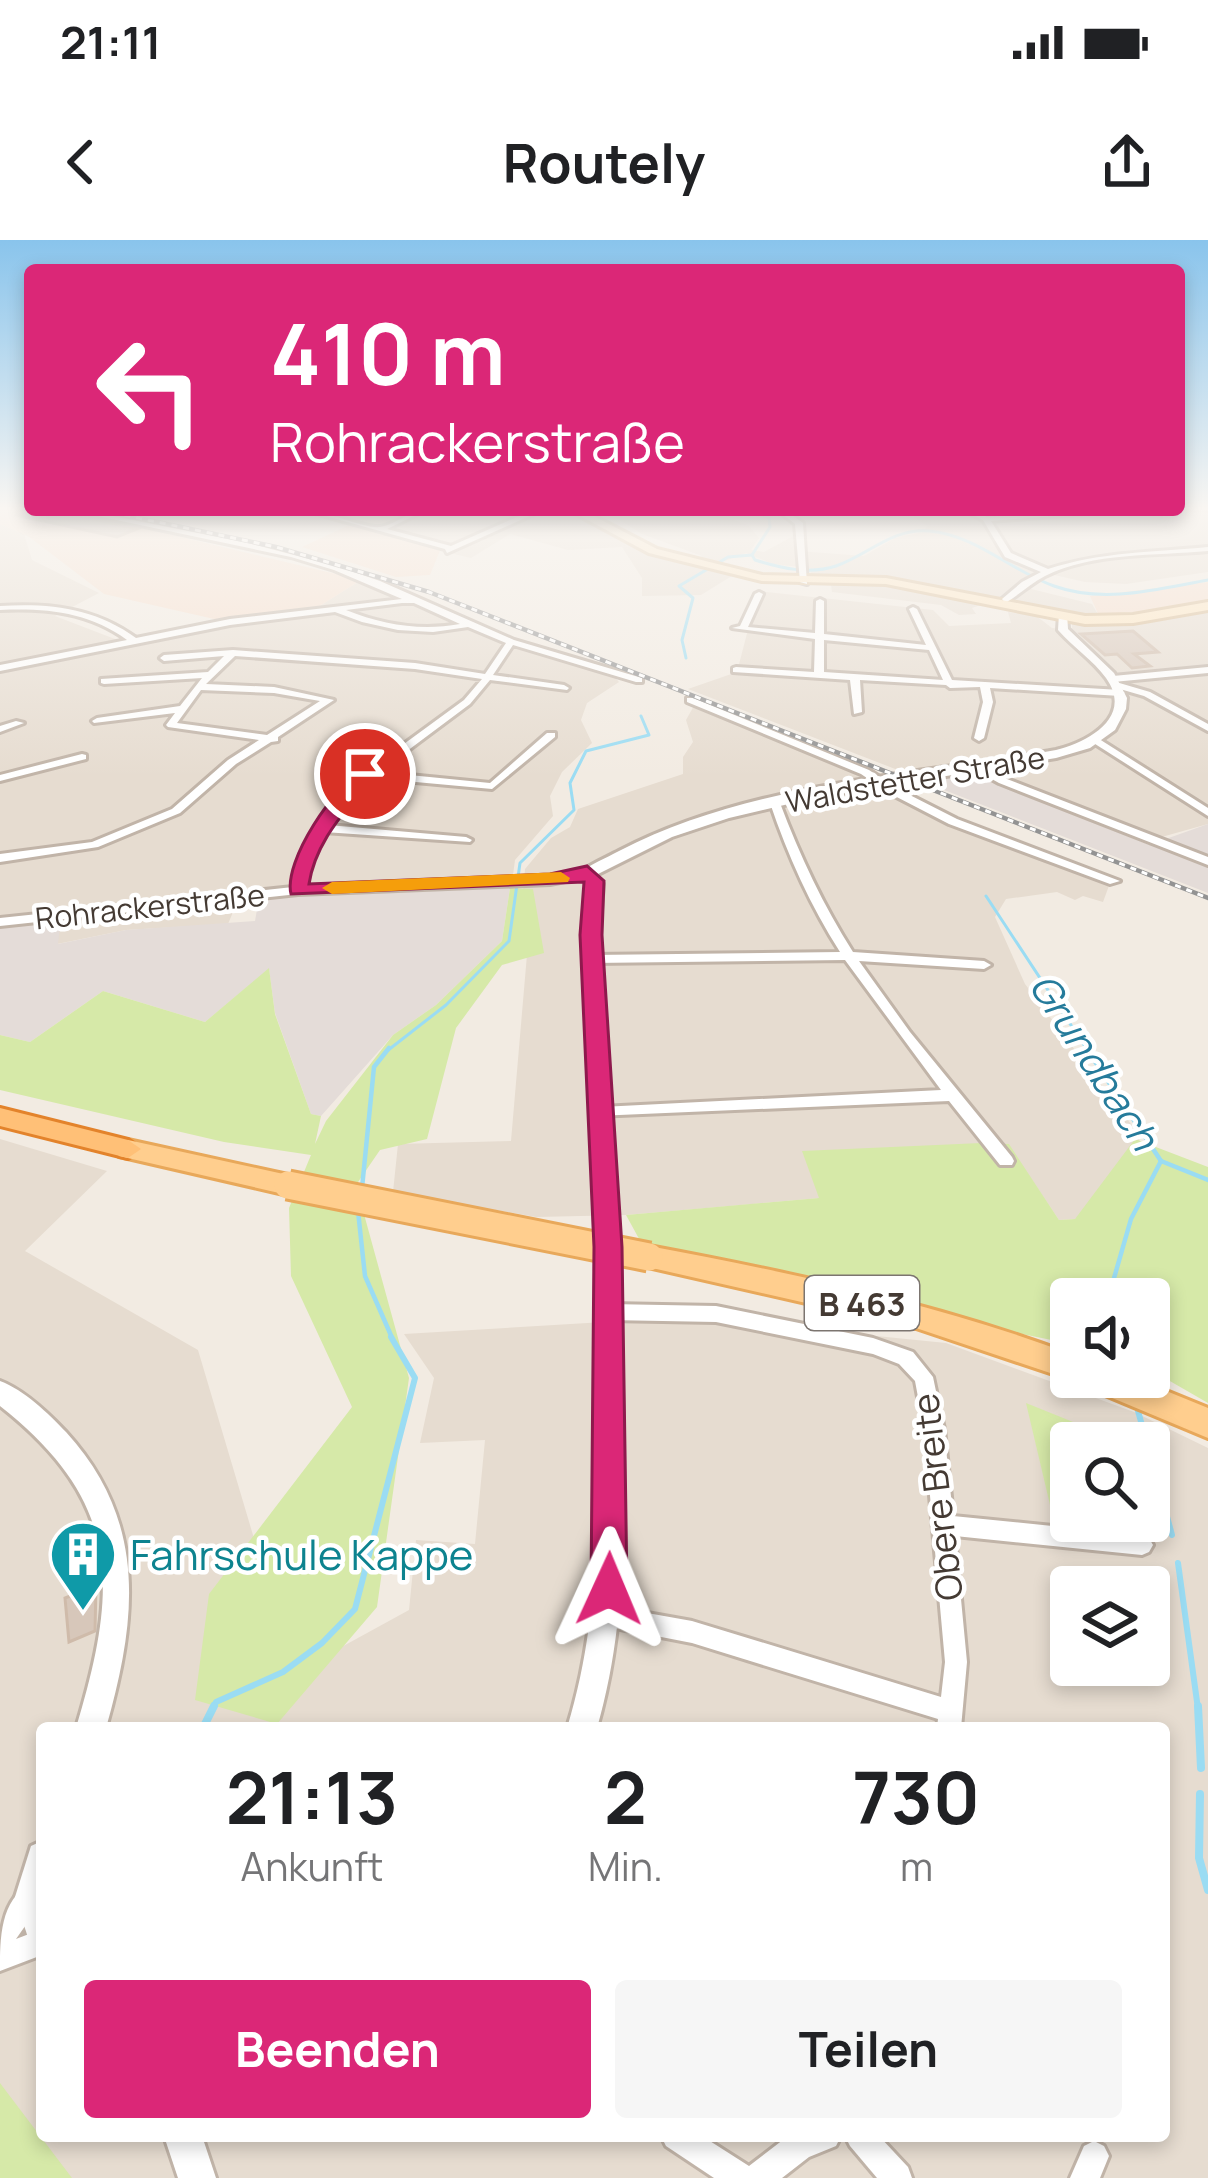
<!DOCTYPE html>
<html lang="de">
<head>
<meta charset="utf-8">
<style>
	body { margin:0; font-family:Manrope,sans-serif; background:#f6f6f6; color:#202124; height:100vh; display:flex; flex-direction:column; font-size:45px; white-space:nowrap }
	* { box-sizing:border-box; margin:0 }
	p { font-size:39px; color:#757577 }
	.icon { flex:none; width:66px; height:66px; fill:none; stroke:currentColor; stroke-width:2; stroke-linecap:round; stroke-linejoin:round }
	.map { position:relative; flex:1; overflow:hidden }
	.details { position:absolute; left:36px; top:1482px; width:1134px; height:420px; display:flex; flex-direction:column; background:#fff; border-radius:12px; box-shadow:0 6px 18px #0003 }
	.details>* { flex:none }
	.hud { position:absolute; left:24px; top:24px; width:1161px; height:252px; border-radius:12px; box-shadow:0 6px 18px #0003; background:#db2777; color:#fff; overflow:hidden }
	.controls { position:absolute; left:1050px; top:1038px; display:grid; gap:24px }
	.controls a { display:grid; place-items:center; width:120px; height:120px; border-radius:12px; background:#fff; box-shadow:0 6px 18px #0003; font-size:60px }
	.pin { position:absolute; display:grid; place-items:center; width:102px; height:102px; color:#fff; margin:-51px; border:6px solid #fff; border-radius:50%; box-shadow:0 3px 12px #0007 }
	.me { position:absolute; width:132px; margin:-66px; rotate:1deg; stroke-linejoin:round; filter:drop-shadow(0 0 9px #0008) }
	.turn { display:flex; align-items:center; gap:42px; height:252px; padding:0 48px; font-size:54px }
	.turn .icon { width:156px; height:156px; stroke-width:2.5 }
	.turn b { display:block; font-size:84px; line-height:102px }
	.eta { display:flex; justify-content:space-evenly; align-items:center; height:204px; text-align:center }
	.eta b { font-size:72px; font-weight:700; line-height:84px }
	.primary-button { display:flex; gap:24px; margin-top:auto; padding:24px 48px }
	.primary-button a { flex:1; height:138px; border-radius:12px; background:#db2777; color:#fff; font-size:48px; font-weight:700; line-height:138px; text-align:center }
	.primary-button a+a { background:#f6f6f6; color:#202124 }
	.status { display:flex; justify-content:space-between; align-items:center; height:84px; padding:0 60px; background:#fff; direction:ltr }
	.status svg { height:33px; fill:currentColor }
	header { display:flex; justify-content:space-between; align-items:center; height:156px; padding:0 48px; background:#fff; font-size:54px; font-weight:700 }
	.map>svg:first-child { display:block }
	.residential { fill:#e6dcd0; fill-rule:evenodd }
	.commercial { fill:#f6ddcb }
	.industrial { fill:#e4dcd8 }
	.green { fill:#d6e9a8 }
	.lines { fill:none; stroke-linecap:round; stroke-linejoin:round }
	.stream-far3 { stroke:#9adcf3; stroke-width:3 }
	.stream-far2 { stroke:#9adcf3; stroke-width:4.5 }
	.stream-far1 { stroke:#9adcf3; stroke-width:6 }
	.stream { stroke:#9adcf3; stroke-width:8 }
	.building { fill:#d7c7ba; stroke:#cfbbaa; stroke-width:3 }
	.minor-casing { stroke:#c1b4a8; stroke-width:6 }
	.tertiary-casing { stroke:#c1b4a8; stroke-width:6 }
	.secondary-casing { stroke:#d8ba91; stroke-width:6 }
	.primary-casing { stroke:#e8a85a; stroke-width:6 }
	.trunk-casing { stroke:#e3832b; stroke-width:6 }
	.minor { fill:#fff; fill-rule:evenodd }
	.tertiary { fill:#fff; fill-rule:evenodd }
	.secondary { fill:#ffe6bf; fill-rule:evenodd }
	.primary { fill:#ffce8e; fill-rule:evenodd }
	.trunk { fill:#ffc077; fill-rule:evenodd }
	.rail-casing { stroke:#939393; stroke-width:4.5 }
	.rail { stroke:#fff; stroke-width:3; stroke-dasharray:6; stroke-linecap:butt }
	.primary-bridge-casing { stroke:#e8a85a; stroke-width:33; stroke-linecap:butt }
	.primary-bridge { stroke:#ffce8e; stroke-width:27 }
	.route { fill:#db2777; stroke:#8e194d; stroke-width:3 }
	.slow { fill:#f59e0b }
	.labels { text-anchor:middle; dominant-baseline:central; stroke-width:9; stroke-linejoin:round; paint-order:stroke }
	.far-street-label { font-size:30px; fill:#443a33; stroke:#fff }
	.shield { fill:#fff; stroke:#7c7570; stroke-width:3 }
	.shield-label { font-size:33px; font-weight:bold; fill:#443a33 }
	.street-label { font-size:36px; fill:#443a33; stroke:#fff }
	.water-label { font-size:39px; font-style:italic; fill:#257b9b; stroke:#fff }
	.near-culture-label { font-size:42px; fill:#0d838f; stroke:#fff; text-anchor:start }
</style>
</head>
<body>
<div class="status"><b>21:11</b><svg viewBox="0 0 49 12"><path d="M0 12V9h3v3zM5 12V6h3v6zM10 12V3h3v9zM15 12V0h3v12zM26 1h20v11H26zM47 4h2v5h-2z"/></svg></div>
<header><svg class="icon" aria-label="back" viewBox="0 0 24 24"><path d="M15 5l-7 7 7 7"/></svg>Routely<svg class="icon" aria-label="share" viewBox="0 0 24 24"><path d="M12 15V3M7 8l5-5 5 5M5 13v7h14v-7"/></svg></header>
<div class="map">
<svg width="1208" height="1938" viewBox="0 0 1208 1938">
	<rect width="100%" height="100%" fill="#f2ebe2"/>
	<g class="residential">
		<path d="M 1179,266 L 1208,266 L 1208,332 L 1126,344 L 1085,342 L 1037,331 L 1015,345 L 1092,364 L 1104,385 L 1208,370 L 1208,584 L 1158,598 L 1031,549 L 982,521 L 903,532 L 688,449 L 737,432 L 758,351 L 933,370 L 949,386 L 1011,383 L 1008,372 L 1035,375 L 1052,388 L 1072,390 L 1072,375 L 1000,358 L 972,368 L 976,374 L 959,375 L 941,365 L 832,352 L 830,338 L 813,339 L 809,328 L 773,324 L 746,313 L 706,328 L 735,334 L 701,355 L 642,356 L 642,338 L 622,307 L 568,310 L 510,294 L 471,318 L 450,313 L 458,307 L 387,289 L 432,270 L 567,270 L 623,302 L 692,325 L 702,316 L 642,294 L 604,270 L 695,276 L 712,272 L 748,285 L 759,298 L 751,310 L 764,312 L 795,295 L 798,311 L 864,316 L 895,298 L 923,292 L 927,286 L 911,275 L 874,270 L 1179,270 Z"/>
		<path d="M 0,284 L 24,294 L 32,320 L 99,353 L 55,376 L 128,404 L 320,374 L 318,367 L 361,340 L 506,402 L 610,432 L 619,442 L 587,463 L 581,480 L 592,503 L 562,532 L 550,556 L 553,576 L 515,620 L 513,635 L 243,648 L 228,684 L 126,690 L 57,704 L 62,667 L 0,677 Z"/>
		<path d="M 695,464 L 860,534 L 877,548 L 934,574 L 1110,643 L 1103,662 L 1083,656 L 1075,660 L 1057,652 L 1006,659 L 995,677 L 1025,744 L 1137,892 L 1148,931 L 1075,979 L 1059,980 L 1008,904 L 803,912 L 820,958 L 626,975 L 536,977 L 393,952 L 398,904 L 511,901 L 528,703 L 519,700 L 525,629 L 551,598 L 570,587 L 578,569 L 683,534 L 683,517 L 693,502 L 686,480 Z"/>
		<path d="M 0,899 L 107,931 L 25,1011 L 198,1110 L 294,1433 L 409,1370 L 416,1300 L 475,1304 L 485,1200 L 420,1203 L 434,1138 L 404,1094 L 688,1077 L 946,1103 L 1134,1172 L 1208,1208 L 1208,1938 L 0,1938 ZM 1071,1203 L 1149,1203 L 1149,1281 L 1071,1281 ZM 1071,1347 L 1149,1347 L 1149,1425 L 1071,1425 ZM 42,1488 L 1164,1488 L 1164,1896 L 42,1896 Z"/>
	</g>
	<g class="commercial">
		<path d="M 0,266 L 68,270 L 361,340 L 318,367 L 223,381 L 104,354 L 28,296 L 0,284 Z"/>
		<path d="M 301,270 L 427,270 L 385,290 L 441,308 L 430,335 L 396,337 L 302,307 L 347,286 Z"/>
		<path d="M 1208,342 L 1208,362 L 1124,378 L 1100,378 L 1090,356 Z"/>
	</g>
	<g class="industrial">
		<path d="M 965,535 L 984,537 L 1149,605 L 1208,584 L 1208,653 L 921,541 Z"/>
		<path d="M 510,648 L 502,701 L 436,765 L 393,795 L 321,876 L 311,874 L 275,773 L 269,729 L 205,782 L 103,751 L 30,802 L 0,795 L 0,686 L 61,677 L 58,704 L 126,690 L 255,681 L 259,658 Z"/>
	</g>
	<g class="green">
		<path d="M 510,648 L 533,649 L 544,713 L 502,725 L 456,788 L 427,899 L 380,910 L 356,945 L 409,1138 L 377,1367 L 277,1484 L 195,1460 L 209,1354 L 352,1167 L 291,1036 L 289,968 L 311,915 L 224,902 L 0,850 L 0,795 L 30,802 L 103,751 L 205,782 L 269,728 L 275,774 L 311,874 L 321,876 L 315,904 L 326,881 L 393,795 L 436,765 L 502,701 Z"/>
		<path d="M 1135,899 L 1208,927 L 1208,1163 L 1149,1129 L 1149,1059 L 1071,1059 L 1071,1104 L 649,1017 L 626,975 L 819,958 L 802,911 L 981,903 L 1009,904 L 1059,980 L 1075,979 Z"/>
		<path d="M 1026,1163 L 1088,1188 L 1101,1203 L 1071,1203 L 1071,1281 L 1149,1281 L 1149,1268 L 1159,1302 L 1060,1291 L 1055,1286 Z"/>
		<path d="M 0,1843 L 6,1851 L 72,1938 L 0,1938 Z"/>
	</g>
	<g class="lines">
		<g class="stream-far3">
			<path d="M 750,270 L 769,278 L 770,287 L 752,315 L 755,320 C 781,328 809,335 836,326 C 868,315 892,288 929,291 C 976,295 1011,331 1054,346 C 1104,364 1158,349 1208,340"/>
			<path d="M 686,418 L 682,400 L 693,358 L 679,346 L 728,317 L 752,315"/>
			<path d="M 986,656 L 1088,811"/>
			<path d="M 387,811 L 446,765 L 509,701 L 520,623 L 574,570 L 570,543 L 586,511 L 649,495 L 641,476"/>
		</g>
		<g class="stream-far2">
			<path d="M 1086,808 L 1161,921"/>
			<path d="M 1161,921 L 1208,940"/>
			<path d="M 362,948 L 374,827 L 389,808"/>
			<path d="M 358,971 L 365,1036 L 393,1100"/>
			<path d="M 1108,1059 L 1131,979 L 1161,921"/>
		</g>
		<g class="stream-far1">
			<path d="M 1138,1171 L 1147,1203"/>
			<path d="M 1149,1210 L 1172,1295"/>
			<path d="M 1178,1323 L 1198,1469"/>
			<path d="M 213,1469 L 216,1462 L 283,1432 L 322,1403 L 355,1369 L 415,1138 L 391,1097"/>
		</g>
		<g class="stream">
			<path d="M 1198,1466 L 1201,1528"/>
			<path d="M 203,1488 L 214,1466"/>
			<path d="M 1200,1554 L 1199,1618 L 1208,1650"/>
		</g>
	</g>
	<g class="building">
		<path d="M 17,270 L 54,270 L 137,289 L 117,297 L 16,275 Z"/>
		<path d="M 1133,391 L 1158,412 L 1134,414 L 1150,426 L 1132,428 L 1117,414 L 1105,415 L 1081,394 Z"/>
		<path d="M 96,1346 L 95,1391 L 69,1402 L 65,1358 Z"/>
	</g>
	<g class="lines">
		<defs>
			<g id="minor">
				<path d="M 1179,266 L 1208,266 L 1208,270 L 1179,268 Z"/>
				<path d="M 69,270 L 82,270 L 248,303 L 339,327 L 380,341 L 514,400 L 642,438 L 642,442 L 636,442 L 513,405 L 493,435 L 564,445 L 569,448 L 567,450 L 490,440 L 470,464 L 379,532 L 490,543 L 547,493 L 555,493 L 555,497 L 492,549 L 372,538 L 344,563 L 328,585 L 466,597 L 472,600 L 470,602 L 324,592 L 313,615 L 305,646 L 550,636 L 587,629 L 591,630 L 591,636 L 550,644 L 298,654 L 0,686 L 0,678 L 293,647 C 305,601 325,568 361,536 L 361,532 L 367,531 L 464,460 L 482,439 L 415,429 L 235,416 L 206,444 L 274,447 L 334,460 L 278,497 L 278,501 L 271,502 L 236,524 L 180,573 L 98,607 L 0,622 L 0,614 L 92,602 L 172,569 L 228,520 L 259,500 L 168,487 L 166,485 L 175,473 L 94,483 L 92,481 L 97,478 L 180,466 L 202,438 L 104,444 L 101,443 L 101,439 L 208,432 L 224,416 L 164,421 L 160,418 L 164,415 L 233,410 L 415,423 L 485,434 L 506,403 L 468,387 L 433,392 L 398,390 L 362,382 L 335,372 L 230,385 L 0,431 L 0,425 L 127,400 C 89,372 46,368 0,370 L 0,366 C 50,363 95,368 136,398 L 230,379 L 402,359 L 334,330 L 291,317 ZM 402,363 L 414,363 L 460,384 C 421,391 383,385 346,370 ZM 201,450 L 274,453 L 320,461 L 267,495 L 177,483 Z"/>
				<path d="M 304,270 C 326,270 364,289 380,287 C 397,284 409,271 426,270 L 387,289 L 451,306 L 526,273 L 526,270 L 532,270 L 534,274 L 447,313 L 445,309 Z"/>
				<path d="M 777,270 L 785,270 L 803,283 L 807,344 L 800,342 L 795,284 Z"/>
				<path d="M 964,270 L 973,270 L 987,277 L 1130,270 L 991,281 L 1011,313 L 1048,329 C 1100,312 1154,312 1208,307 L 1208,311 C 1155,316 1093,312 1045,336 C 1030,344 1019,355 1005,363 L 1002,359 L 1022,342 L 1041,332 L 1005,317 L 983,280 Z"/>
				<path d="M 759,352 L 763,354 L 748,387 L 815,393 L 816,361 L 820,359 L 824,361 L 824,394 L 926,405 L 909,369 L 913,367 L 917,369 L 952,440 L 1120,450 L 1125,453 L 1120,456 L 990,448 L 993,462 L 984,498 L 979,501 L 974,498 L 983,462 L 980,447 L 950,448 L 946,445 L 860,440 L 862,472 L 854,474 L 850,440 L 733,432 L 733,428 L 736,427 L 814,432 L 815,399 L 732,388 L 740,386 L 755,354 ZM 824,400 L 929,410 L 943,440 L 824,432 Z"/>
				<path d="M 1208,427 L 1208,433 L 1113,442 L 1108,439 L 1113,436 Z"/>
				<path d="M 1116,442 L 1150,452 L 1208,484 L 1208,491 L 1144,456 L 1113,447 L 1111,445 Z"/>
				<path d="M 687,458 L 693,458 L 869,530 L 896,548 L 957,579 L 1120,641 L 1110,644 L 949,584 L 889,553 L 861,534 L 687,462 Z"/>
				<path d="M 16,481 L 24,483 L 0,492 L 0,486 Z"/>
				<path d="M 1096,497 L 1208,568 L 1208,576 L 1092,502 L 1092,498 Z"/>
				<path d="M 82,514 L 86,515 L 86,519 L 0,541 L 0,535 Z"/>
				<path d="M 974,522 L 1007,539 L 1208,617 L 1208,625 L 999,543 L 970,527 L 970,523 Z"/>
				<path d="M 775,560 L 780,563 C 800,616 823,665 853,712 L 984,721 L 991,725 L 984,729 L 859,721 L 910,792 L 1012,917 L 1014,921 L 1012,925 L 1000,925 L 949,861 L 596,876 L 593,872 L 601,867 L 941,850 L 845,720 L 592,723 L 585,719 L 592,715 L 840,712 C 810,665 788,616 770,563 Z"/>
				<path d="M 609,1064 L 716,1066 L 873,1098 L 913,1112 L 933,1137 L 944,1189 L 953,1276 L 1142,1295 L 1149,1298 L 1153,1305 L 1149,1312 L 1142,1315 L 955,1296 L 967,1422 L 961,1488 L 937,1488 L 938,1479 L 692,1403 L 600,1385 L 597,1377 L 600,1369 L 608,1366 L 692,1381 L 941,1457 L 945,1422 L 924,1189 L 915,1141 L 899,1124 L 873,1114 L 716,1082 L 609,1080 L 603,1077 L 600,1072 L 603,1067 Z"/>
				<path d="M 31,1644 L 40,1648 L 42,1662 L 16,1699 L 42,1689 L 42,1715 L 0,1731 C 0,1699 0,1659 31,1644 Z"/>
				<path d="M 661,1896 L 702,1896 L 749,1926 L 788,1896 L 841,1896 L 836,1906 L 809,1917 L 782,1938 L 714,1938 L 666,1906 Z"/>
				<path d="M 845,1896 L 879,1896 L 908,1927 L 912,1938 L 877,1938 L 850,1906 Z"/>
				<path d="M 1094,1901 L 1104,1906 L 1109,1916 L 1100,1938 L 1070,1938 L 1084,1906 Z"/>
			</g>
			<g id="tertiary">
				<path d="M 1059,374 L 1067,374 L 1068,389 L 1114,433 L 1127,458 L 1126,469 L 1115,490 L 1090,508 L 1056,518 L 818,557 L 729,578 L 672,597 L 596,635 L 603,644 L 599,695 C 609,847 619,1000 622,1152 C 624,1266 629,1378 597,1488 L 567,1488 C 601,1378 598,1266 598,1152 C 597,1000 590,847 583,695 L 587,644 L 579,633 C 591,624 606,618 619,611 C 751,542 912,536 1056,510 C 1088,502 1134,477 1106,438 C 1093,420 1073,407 1058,390 Z"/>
				<path d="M 0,1141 C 24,1150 48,1173 66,1192 C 148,1282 137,1379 106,1488 L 76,1488 C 118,1348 123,1263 0,1166 Z"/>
				<path d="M 42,1601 L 42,1709 L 30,1704 L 15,1657 L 31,1606 Z"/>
				<path d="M 164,1896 L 202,1896 L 216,1938 L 178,1938 Z"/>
			</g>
			<path id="secondary" d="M 569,270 L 582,270 L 657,309 L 762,335 L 886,338 L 1085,376 L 1133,375 L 1208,362 L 1208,370 L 1133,383 L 1085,384 L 886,344 L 762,341 L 649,313 Z"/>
			<g id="primary">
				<path d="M 128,900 L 288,935 L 301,945 L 288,955 L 119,916 L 115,909 L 119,902 Z"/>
				<path d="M 649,1006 C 792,1033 934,1063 1071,1114 L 1071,1137 L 1080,1137 L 1071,1140 L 916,1088 L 639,1025 L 635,1017 L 639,1009 Z"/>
				<path d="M 1082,1137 L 1132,1137 L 1208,1168 L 1208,1198 L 1086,1147 Z"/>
			</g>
			<path id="trunk" d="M 0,868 L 128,900 L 141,909 L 128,918 L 0,886 Z"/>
		</defs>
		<use href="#minor" class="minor-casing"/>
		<use href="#tertiary" class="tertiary-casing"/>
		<use href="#secondary" class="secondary-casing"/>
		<use href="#primary" class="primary-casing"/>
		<use href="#trunk" class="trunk-casing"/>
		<use href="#minor" class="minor"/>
		<use href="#tertiary" class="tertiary"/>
		<use href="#secondary" class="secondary"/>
		<use href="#primary" class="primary"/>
		<use href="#trunk" class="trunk"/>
		<defs>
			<path id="rail" d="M 101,270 L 276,307 L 429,352 L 1208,658"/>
		</defs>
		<use href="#rail" class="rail-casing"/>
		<use href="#rail" class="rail"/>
		<defs>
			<path id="primary-bridge" d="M 288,945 L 649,1017"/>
		</defs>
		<use href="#primary-bridge" class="primary-bridge-casing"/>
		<use href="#primary-bridge" class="primary-bridge"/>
	</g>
	<linearGradient id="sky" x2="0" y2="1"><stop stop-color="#89c4ec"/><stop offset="0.5" stop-color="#f9f6f2"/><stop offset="1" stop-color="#f9f6f2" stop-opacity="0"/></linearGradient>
	<rect width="1208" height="537" fill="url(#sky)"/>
	<path class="route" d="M 365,529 L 374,534 C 348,569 316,599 309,644 L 550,634 L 587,626 L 604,641 L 602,695 L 622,1007 L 627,1349 L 622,1362 L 609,1367 L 596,1362 L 591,1349 L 594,1007 L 580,695 L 584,642 L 291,654 C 283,621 335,544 365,529 Z"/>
	<path class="slow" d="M 561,632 L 570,638 L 568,642 L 332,654 L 322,648 L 332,642 Z"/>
	<defs>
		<symbol id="building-pin" viewBox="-11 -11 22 30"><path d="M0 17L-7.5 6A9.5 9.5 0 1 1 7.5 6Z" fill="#0f9aa8" stroke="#fff"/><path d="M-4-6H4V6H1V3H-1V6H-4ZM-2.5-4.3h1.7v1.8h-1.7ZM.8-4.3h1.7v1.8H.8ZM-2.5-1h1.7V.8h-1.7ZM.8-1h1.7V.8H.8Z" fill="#fff"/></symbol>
	</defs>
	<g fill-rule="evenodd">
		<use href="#building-pin" x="45" y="1276" width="76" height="104"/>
	</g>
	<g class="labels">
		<g class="far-street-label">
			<text transform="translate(915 539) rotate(-10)">Waldstetter Straße</text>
			<text transform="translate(150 666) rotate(-6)">Rohrackerstraße</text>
		</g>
		<rect class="shield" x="805" y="1036" width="114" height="54" rx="9"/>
		<g class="shield-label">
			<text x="862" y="1063">B 463</text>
		</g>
		<g class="street-label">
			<text transform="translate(937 1257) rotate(-97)">Obere Breite</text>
		</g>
		<g class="water-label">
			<text transform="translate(1095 821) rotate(57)">Grundbach</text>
		</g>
		<g class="near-culture-label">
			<text x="130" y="1314">Fahrschule Kappe</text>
		</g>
	</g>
</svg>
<div class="controls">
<a><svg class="icon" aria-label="sound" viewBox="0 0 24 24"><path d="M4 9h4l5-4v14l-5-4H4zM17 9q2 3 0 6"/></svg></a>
<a><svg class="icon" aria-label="search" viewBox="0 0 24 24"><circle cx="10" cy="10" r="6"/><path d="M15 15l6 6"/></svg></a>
<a><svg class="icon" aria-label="layers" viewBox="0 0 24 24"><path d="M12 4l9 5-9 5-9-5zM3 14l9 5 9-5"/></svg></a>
</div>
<div class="pin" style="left:365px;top:534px;background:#d93025"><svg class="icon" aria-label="arrive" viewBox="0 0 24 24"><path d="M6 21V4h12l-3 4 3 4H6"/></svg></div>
<svg class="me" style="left:609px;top:1349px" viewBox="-20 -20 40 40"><path d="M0-17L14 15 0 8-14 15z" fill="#db2777" stroke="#fff" stroke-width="4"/></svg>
<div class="hud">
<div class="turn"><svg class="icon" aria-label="left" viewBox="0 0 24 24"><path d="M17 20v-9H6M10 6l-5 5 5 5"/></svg><div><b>410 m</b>Rohrackerstraße</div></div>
</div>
<section class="details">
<div class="eta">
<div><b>21:13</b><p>Ankunft</p></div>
<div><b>2</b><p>Min.</p></div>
<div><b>730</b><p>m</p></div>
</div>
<div class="primary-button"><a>Beenden</a><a>Teilen</a></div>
</section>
</div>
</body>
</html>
